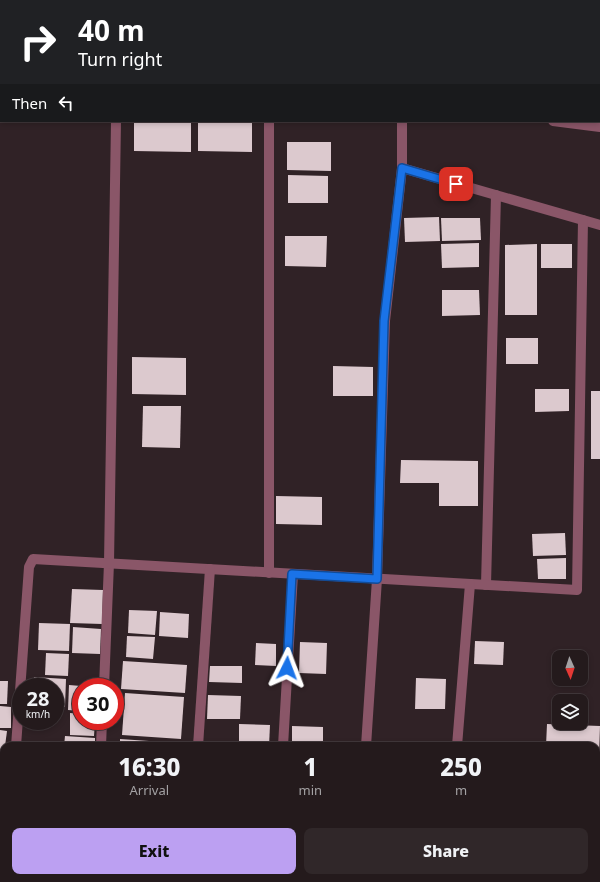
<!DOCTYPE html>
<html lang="en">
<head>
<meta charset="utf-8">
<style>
	body { margin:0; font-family:"Noto Sans",sans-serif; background:#302729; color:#f1f3f6; height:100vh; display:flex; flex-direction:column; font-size:15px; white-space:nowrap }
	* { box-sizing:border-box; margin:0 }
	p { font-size:13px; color:#a3a1a3 }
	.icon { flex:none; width:22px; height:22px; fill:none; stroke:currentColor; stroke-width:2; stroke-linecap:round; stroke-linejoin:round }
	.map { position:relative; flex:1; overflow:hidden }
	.side { position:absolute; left:0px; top:742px; width:600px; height:140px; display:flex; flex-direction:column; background:#241a1c; border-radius:12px 12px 0 0; box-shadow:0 2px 6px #0003,0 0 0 1px #41383b }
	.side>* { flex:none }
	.banner { position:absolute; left:0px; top:0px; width:600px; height:122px; box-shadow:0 2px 6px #0003,0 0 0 1px #41383b; background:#202124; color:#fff; overflow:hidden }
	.needle { width:26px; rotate:177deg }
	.controls { position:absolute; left:552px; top:650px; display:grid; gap:8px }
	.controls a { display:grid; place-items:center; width:36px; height:36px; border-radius:8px; background:#241a1c; box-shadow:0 2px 6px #0003,0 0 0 1px #41383b; font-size:20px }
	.speed { position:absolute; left:12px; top:678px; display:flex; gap:8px; font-size:20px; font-weight:700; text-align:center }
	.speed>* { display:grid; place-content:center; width:52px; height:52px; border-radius:50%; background:#241a1c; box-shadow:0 2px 6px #0003,0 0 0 1px #41383b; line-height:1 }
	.speed small { font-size:10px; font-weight:400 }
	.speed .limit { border:6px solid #d22; background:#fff; color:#111 }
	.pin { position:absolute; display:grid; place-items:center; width:34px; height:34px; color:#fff; margin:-17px; border-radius:8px; box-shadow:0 2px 6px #0006 }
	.me { position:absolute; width:44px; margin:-22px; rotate:3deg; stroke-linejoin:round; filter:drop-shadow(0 0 3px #0008) }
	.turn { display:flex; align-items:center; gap:14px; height:84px; padding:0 12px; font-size:18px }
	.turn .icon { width:52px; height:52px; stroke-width:2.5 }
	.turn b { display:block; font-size:28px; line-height:34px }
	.then { display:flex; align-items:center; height:38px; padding:0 12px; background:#0003; gap:8px; font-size:15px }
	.eta { display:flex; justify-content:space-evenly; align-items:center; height:68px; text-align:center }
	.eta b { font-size:24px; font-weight:800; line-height:28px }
	.button { display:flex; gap:8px; margin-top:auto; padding:8px 12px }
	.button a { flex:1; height:46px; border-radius:8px; background:#bca0f2; color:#111; font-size:16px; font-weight:800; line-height:46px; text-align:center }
	.button a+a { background:#302729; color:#f1f3f6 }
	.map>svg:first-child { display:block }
	.building { fill:#dcc9ce }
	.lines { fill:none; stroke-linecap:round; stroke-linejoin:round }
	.street { stroke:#8a5668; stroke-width:10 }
	.route-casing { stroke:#114b97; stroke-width:10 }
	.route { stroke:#1a73e8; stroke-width:7 }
</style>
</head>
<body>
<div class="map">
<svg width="600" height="882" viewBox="0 0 600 882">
	<rect width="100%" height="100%" fill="#302226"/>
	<g class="building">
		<path d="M 134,121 L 191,121 L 191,152 L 134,151 Z"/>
		<path d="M 198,121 L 252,121 L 252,152 L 198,151 Z"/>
		<path d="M 287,142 L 331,142 L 331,171 L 287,170 Z"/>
		<path d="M 288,175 L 328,176 L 328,203 L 288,203 Z"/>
		<path d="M 439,217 L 440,241 L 405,242 L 404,218 Z"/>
		<path d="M 441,218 L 480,218 L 481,240 L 442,241 Z"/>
		<path d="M 285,236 L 327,236 L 326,267 L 285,266 Z"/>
		<path d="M 479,243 L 479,267 L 442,268 L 441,244 Z"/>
		<path d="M 537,244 L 537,315 L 505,315 L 505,245 Z"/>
		<rect x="541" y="244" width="31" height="24"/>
		<path d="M 442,290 L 479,290 L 480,315 L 442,316 Z"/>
		<rect x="506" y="338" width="32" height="26"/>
		<path d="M 132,357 L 186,358 L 186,395 L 132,394 Z"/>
		<path d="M 333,366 L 373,367 L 373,396 L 333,396 Z"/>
		<path d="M 535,389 L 569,389 L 569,411 L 535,412 Z"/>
		<rect x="591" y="391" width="9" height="68"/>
		<path d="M 143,406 L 181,406 L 180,448 L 142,447 Z"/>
		<path d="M 401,460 L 478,461 L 478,506 L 439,506 L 439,483 L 400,483 Z"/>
		<path d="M 276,496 L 322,497 L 322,525 L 276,524 Z"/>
		<path d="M 565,533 L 566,555 L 533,556 L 532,534 Z"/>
		<path d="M 566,558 L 566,579 L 538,579 L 537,559 Z"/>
		<path d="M 72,589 L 103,590 L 102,624 L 70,623 Z"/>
		<path d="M 129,610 L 157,611 L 155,635 L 128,633 Z"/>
		<path d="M 160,612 L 189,614 L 188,638 L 159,636 Z"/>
		<path d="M 39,623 L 70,624 L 69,651 L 38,650 Z"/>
		<path d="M 73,627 L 101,629 L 100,654 L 72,653 Z"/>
		<path d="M 127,636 L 155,637 L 153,659 L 126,657 Z"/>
		<path d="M 475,641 L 504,642 L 503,665 L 474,664 Z"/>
		<path d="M 300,642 L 327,643 L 326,674 L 299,673 Z"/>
		<path d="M 256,643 L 276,644 L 276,666 L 255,665 Z"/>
		<path d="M 46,653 L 69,654 L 68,676 L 45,675 Z"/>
		<path d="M 123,661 L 187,665 L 185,693 L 121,689 Z"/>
		<path d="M 210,666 L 242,666 L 242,683 L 209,682 Z"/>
		<path d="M 34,677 L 66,679 L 65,707 L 55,707 L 55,687 L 33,687 Z"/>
		<path d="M 416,678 L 446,679 L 445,709 L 415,709 Z"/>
		<path d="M 0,681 L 8,681 L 7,704 L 0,704 Z"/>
		<path d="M 69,685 L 81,686 L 81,711 L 68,710 Z"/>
		<path d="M 125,693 L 184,697 L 181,739 L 122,735 Z"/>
		<path d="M 208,695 L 241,696 L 240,719 L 207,719 Z"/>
		<path d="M 0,706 L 11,707 L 11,728 L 0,728 Z"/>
		<path d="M 70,713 L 81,714 L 81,721 L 95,721 L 94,736 L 70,735 Z"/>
		<path d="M 239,724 L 270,725 L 269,746 L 239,746 Z"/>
		<path d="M 547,724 L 600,726 L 599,756 L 596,756 L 596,746 L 546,746 Z"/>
		<path d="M 292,726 L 323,727 L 323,746 L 292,746 Z"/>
		<path d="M 0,730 L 7,731 L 4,754 L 0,754 Z"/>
		<path d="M 65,736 L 95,738 L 95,746 L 64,746 Z"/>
		<path d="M 120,739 L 149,741 L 149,746 L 120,746 Z"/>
		<rect x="0" y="776" width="4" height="22"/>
		<rect x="0" y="801" width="4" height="23"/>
		<path d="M 112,878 L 143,878 L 142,882 L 111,882 Z"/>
		<path d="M 199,878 L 228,878 L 228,882 L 198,882 Z"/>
	</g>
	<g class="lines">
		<g class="street">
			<path d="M 399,0 L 405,1"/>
			<path d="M 460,1 L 460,0"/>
			<path d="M 563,1 L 563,0"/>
			<path d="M 599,31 L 600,31"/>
			<path d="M 0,34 L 1,34"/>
			<path d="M 269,121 L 269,573"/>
			<path d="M 402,121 L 402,168 L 600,225"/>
			<path d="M 553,121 L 600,127"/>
			<path d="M 486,585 L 496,195"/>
			<path d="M 104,687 L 109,563 L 116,121"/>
			<path d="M 16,746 L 29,567 L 33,559 L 577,590 L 583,220"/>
			<path d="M 101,746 L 102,721"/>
			<path d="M 198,746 L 210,569"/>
			<path d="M 283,746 L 293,574"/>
			<path d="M 366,746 L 377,579 L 385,321 L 402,168"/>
			<path d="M 457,746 L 470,584"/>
			<path d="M 0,873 L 4,873"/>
			<path d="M 48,878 L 83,882"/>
			<path d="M 95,882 L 95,878"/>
			<path d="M 188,882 L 189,878"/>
			<path d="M 275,882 L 275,878"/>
			<path d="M 357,882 L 358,878"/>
			<path d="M 446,882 L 446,878"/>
		</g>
	</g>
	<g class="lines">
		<defs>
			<path id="route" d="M 287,668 L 292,574 L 377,579 L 384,321 L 402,168 L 456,184"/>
		</defs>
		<use href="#route" class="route-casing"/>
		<use href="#route" class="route"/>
	</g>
</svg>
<div class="controls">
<a><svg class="needle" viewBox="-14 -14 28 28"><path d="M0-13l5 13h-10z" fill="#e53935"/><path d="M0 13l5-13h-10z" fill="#a3a1a3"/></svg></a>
<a><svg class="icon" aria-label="layers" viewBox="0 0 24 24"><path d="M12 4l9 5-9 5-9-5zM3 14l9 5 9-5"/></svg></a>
</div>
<div class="speed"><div>28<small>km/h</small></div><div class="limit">30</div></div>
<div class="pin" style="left:456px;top:184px;background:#d93025"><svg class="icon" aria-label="arrive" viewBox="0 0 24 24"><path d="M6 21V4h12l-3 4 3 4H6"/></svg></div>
<svg class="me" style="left:287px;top:668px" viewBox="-20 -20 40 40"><path d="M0-17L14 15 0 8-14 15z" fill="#1a73e8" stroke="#fff" stroke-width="4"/></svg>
<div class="banner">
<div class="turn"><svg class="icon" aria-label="right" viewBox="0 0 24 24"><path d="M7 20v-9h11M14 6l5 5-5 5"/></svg><div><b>40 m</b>Turn right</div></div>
<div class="then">Then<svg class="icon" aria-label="left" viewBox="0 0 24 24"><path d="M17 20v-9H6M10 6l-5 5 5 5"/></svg></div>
</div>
<section class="side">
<div class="eta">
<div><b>16:30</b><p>Arrival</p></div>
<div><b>1</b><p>min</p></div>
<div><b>250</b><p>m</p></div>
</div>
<div class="button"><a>Exit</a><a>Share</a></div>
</section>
</div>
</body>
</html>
